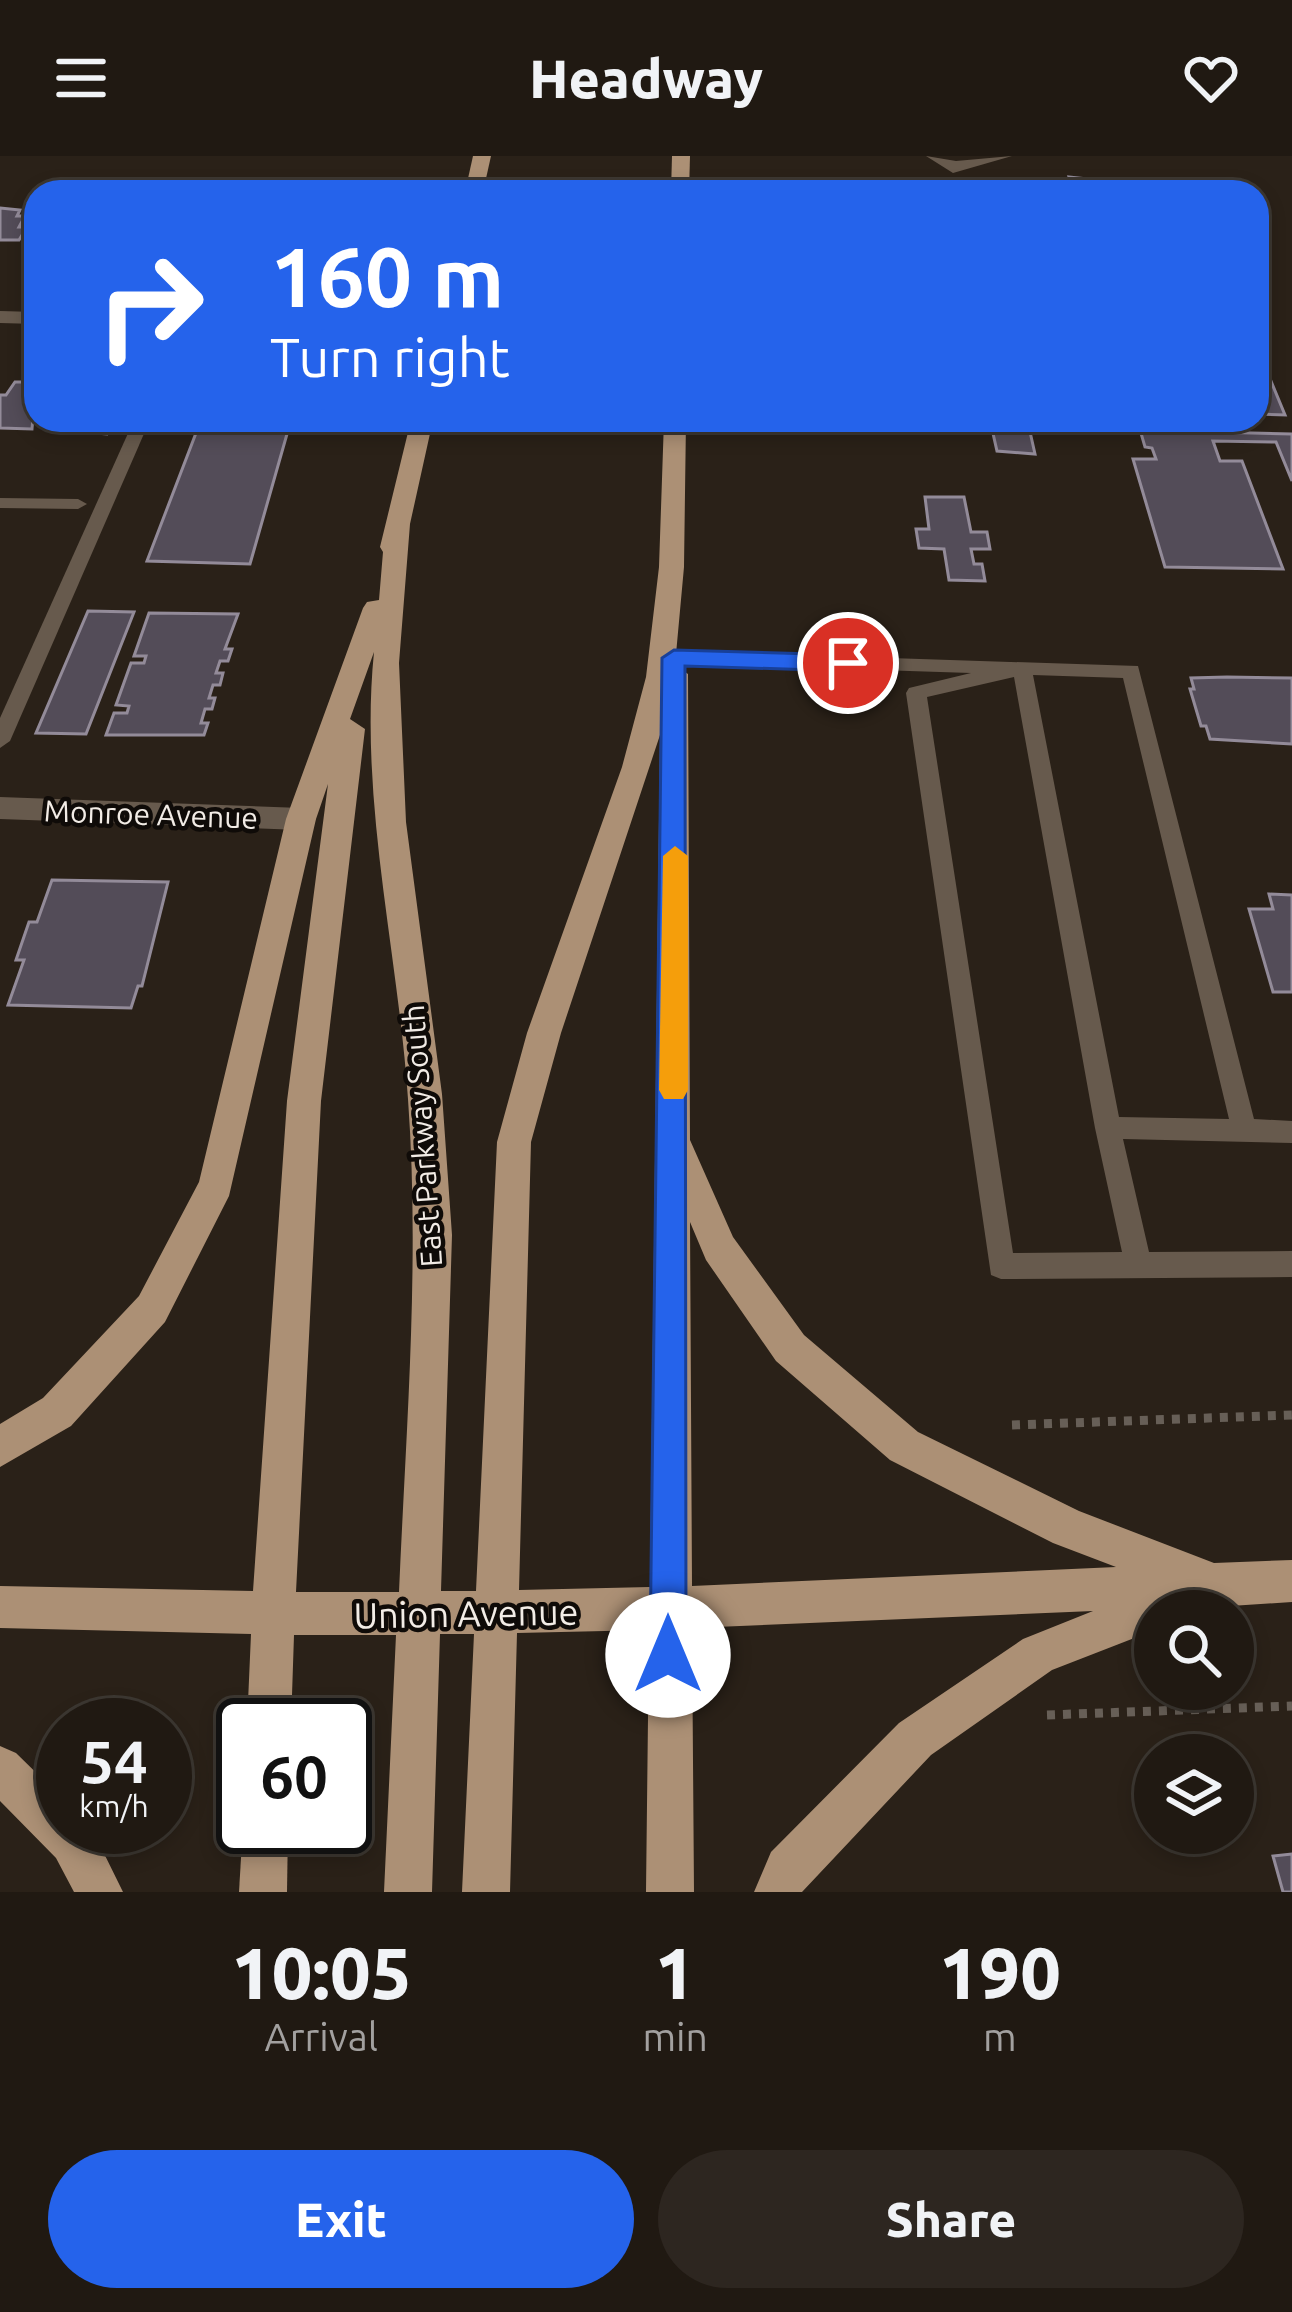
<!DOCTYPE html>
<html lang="en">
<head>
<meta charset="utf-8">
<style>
	body { margin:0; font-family:Ubuntu,sans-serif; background:#2d2620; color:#f1f3f6; height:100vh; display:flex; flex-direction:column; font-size:45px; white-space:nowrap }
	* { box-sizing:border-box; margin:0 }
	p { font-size:39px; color:#a2a09f }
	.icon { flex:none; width:66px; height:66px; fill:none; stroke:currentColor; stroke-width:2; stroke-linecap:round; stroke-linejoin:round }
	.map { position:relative; height:1736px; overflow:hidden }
	.sheet { display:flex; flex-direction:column; background:#201912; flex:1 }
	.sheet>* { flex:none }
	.banner { position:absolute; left:24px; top:24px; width:1245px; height:252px; border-radius:36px; box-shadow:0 6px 18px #0003,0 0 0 3px #3d3832; background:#2563eb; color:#fff; overflow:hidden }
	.controls { position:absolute; left:1134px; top:1434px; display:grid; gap:24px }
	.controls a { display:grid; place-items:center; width:120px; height:120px; border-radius:50%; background:#201912; box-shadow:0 6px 18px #0003,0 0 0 3px #3d3832; font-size:60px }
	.speed { position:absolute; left:36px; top:1542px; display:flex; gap:24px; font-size:60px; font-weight:700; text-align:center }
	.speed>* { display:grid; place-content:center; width:156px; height:156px; border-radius:50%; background:#201912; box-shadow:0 6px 18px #0003,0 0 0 3px #3d3832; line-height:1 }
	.speed small { font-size:30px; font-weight:400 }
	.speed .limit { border:6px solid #111; border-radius:18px; background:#fff; color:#111 }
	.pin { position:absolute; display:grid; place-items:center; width:102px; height:102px; color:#fff; margin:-51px; border:6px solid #fff; border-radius:50%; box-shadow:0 3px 12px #0007 }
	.me { position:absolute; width:132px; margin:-66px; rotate:0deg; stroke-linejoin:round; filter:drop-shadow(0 0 9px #0008) }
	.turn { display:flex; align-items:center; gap:42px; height:252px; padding:0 48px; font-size:54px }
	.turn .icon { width:156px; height:156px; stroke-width:2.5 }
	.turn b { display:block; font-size:84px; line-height:102px }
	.eta { display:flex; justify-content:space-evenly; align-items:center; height:204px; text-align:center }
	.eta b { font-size:72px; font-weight:800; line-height:84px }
	.action { display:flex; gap:24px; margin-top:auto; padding:24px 48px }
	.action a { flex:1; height:138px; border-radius:72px; background:#2563eb; color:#fff; font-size:48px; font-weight:800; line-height:138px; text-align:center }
	.action a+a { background:#2d2620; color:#f1f3f6 }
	header { display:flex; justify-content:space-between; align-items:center; height:156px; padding:0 48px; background:#201912; font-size:54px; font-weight:800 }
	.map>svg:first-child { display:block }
	.building { fill:#534c58; stroke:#938b99; stroke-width:3 }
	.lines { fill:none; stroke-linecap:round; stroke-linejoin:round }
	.path { stroke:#675f57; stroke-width:9; stroke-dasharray:8 8; stroke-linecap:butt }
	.service { fill:#675a4d; fill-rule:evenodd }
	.minor { fill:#675a4d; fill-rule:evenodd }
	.tertiary { fill:#675a4d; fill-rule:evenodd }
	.primary { fill:#ac9075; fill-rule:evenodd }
	.route { fill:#2563eb; stroke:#184099; stroke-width:3 }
	.slow { fill:#f59e0b }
	.labels { text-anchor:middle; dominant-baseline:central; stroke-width:9; stroke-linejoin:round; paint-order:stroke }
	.street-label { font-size:30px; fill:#f2ece6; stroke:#0f0b08 }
	.near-street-label { font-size:36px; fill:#f2ece6; stroke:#0f0b08 }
</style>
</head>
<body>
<header><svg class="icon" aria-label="menu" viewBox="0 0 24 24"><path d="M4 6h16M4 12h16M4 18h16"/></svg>Headway<svg class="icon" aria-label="heart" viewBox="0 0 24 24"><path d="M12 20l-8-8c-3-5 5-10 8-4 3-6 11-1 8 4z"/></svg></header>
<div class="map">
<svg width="1292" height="1736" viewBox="0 0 1292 1736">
	<rect width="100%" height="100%" fill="#2a2118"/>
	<g class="building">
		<path d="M 1069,21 L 1124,27 L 1127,36 L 1073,36 Z"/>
		<path d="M 0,52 L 20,54 L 17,60 L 25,60 L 19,71 L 27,71 L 19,84 L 0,84 Z"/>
		<path d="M 1257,201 L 1261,201 L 1285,259 L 1257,258 Z"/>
		<path d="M 15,226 L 36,226 L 32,273 L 0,272 L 0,239 L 6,239 Z"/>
		<path d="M 51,264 L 113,264 L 107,278 L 46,273 Z"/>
		<path d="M 201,264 L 291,264 L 250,408 L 147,405 Z"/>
		<path d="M 907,264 L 1028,267 L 1035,298 L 997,295 L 992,273 L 925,276 L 923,267 Z"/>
		<path d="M 1143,264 L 1207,264 L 1211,276 L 1292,278 L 1292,325 L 1276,286 L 1213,285 L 1220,305 L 1242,305 L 1283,413 L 1165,411 L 1133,303 L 1156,303 L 1152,292 L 1145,291 L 1138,267 Z"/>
		<path d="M 925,341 L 964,341 L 971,376 L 987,376 L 990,393 L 971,393 L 974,408 L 982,408 L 985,425 L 949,424 L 944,393 L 919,392 L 916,373 L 929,373 Z"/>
		<path d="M 88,455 L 134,456 L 86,578 L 36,577 Z"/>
		<path d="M 149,457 L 238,458 L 225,493 L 232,493 L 228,505 L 220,505 L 216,517 L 223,517 L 220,529 L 213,529 L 209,542 L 215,542 L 212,553 L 205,553 L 201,567 L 208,567 L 204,579 L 106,579 L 114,557 L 127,557 L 129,550 L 116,549 L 131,507 L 144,507 L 146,500 L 134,500 Z"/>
		<path d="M 1227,521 L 1292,522 L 1292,588 L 1210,583 L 1206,570 L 1201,570 L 1190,533 L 1194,533 L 1191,522 Z"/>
		<path d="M 52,724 L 168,726 L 142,830 L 138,830 L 131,852 L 8,849 L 24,804 L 16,804 L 29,766 L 37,766 Z"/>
		<path d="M 1269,738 L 1292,739 L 1292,836 L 1273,836 L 1249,753 L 1273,753 Z"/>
		<path d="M 1292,1698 L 1292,1736 L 1283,1736 L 1273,1700 Z"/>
	</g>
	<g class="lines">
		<g class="path">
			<path d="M 1012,1269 L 1292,1259"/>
			<path d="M 1047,1559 L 1292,1550"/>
		</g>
		<g class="service">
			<path d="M 134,264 L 150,264 L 10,585 L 0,592 L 0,562 Z"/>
			<path d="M 0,342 L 78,343 L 87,348 L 78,353 L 0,352 Z"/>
			<path d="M 673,495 L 1138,510 L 1254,963 L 1292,965 L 1292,987 L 1123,983 L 1149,1096 L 1292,1095 L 1292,1121 L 1001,1123 L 991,1119 L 906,537 L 909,532 L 971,517 L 666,507 L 666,497 ZM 1033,519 L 1123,522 L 1229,963 L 1119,961 ZM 1014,521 L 1095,972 L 1122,1096 L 1013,1097 L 927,541 Z"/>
		</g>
		<g class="minor">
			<path d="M 926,0 L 956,5 L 1012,0 L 953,17 Z"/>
			<path d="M 0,641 L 301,652 L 311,655 L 316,663 L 311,671 L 301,674 L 0,663 Z"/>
		</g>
		<path class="tertiary" d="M 0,155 L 36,156 L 36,168 L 0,167 Z"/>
		<g class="primary">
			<path d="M 473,0 L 491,0 L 483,36 L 465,36 Z"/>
			<path d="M 672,0 L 690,0 L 689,36 L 671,36 Z"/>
			<path d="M 411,264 L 433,264 L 410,368 L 399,507 L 406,666 L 442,938 L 452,1079 L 441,1435 L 476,1435 L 497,986 L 527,877 L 622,611 L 646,521 L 659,411 L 664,264 L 686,264 L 684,411 L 675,509 L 688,518 L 690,984 L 733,1081 L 804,1179 L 918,1276 L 1079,1355 L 1214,1407 L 1292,1404 L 1292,1446 L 1155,1455 L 1155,1474 L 1052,1514 L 931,1599 L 802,1736 L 754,1736 L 771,1696 L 899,1567 L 1023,1483 L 1093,1455 L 692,1472 L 694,1736 L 646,1736 L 649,1474 L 517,1477 L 510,1736 L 462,1736 L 474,1478 L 440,1478 L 432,1736 L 384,1736 L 396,1479 L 294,1479 L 291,1569 L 247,1569 L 251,1478 L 0,1472 L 0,1430 L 253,1435 L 287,945 L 328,628 L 316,663 L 229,1040 L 165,1166 L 71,1270 L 0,1311 L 0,1268 L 43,1242 L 139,1140 L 199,1026 L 286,663 L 363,452 L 367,446 L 379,444 L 383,396 L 380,391 ZM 374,496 C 359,644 398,796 408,943 C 420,1108 406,1272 399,1436 L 296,1436 L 321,945 L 365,573 L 350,563 ZM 660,579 L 650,1431 L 519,1434 L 531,986 L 561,877 ZM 690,1066 L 706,1104 L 776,1205 L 890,1304 L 1053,1387 L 1116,1411 L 692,1430 Z"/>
			<path d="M 0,1590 L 16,1597 L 63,1643 L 63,1671 L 91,1671 L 123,1736 L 74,1736 L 56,1702 L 0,1645 Z"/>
			<path d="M 243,1668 L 288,1671 L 287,1736 L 239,1736 Z"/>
		</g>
	</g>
	<path class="route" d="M 674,494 L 848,499 L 859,507 L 848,515 L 685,510 L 686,1499 L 681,1512 L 668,1517 L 656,1512 L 650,1499 L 662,502 Z"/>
	<path class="slow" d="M 675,690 L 688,700 L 688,934 L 683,943 L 664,943 L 659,934 L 663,700 Z"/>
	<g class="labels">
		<g class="street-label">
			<text transform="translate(151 658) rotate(2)">Monroe Avenue</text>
			<text transform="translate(422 980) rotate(-94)">East Parkway South</text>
		</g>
		<g class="near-street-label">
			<text transform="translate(466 1457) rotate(-1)">Union Avenue</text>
		</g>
	</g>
</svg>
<div class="controls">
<a><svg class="icon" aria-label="search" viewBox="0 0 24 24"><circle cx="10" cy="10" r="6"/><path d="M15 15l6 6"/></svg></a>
<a><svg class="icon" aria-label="layers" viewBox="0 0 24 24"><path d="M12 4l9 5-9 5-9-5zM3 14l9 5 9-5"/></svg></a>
</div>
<div class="speed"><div>54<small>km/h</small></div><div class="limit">60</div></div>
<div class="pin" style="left:848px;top:507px;background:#d93025"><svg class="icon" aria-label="arrive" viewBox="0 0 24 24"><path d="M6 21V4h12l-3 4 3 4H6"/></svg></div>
<svg class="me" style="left:668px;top:1499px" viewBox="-20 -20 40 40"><circle r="19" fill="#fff"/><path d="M0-13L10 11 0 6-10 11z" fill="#2563eb"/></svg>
<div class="banner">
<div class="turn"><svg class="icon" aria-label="right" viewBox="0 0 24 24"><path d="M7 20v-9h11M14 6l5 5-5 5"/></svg><div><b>160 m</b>Turn right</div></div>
</div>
</div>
<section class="sheet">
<div class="eta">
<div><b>10:05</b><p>Arrival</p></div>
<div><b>1</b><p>min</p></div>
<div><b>190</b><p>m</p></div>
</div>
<div class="action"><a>Exit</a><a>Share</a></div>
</section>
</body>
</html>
